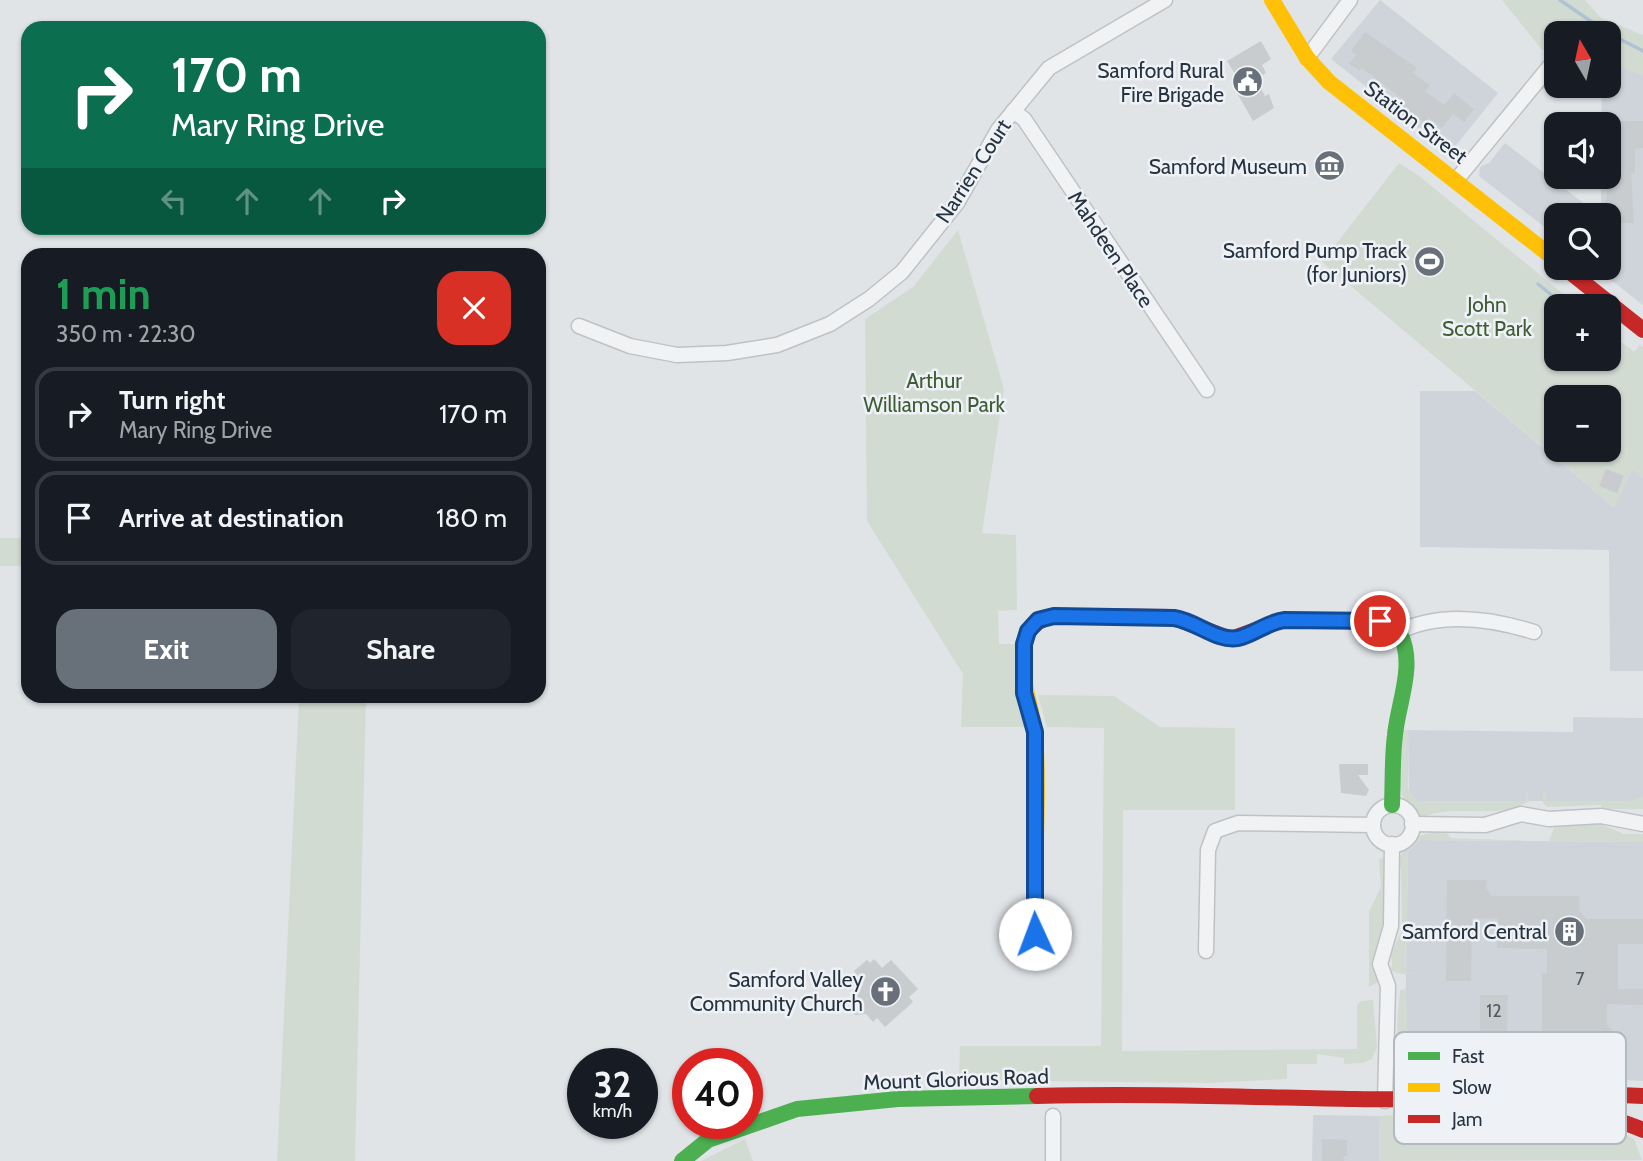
<!DOCTYPE html>
<html lang="en">
<head>
<meta charset="utf-8">
<style>
	body { margin:0; font-family:Cabin,sans-serif; background:#20242c; color:#f1f3f6; height:100vh; display:flex; flex-direction:column; font-size:26px; white-space:nowrap }
	* { box-sizing:border-box; margin:0 }
	p { font-size:23px; color:#9ea1a6 }
	.icon { flex:none; width:38px; height:38px; fill:none; stroke:currentColor; stroke-width:2; stroke-linecap:round; stroke-linejoin:round }
	.map { position:relative; flex:1; overflow:hidden }
	.drawer { position:absolute; left:21px; top:248px; width:525px; height:455px; display:flex; flex-direction:column; background:#171b24; border-radius:21px; box-shadow:0 2px 5px #0004 }
	.drawer>* { flex:none }
	.guide { position:absolute; left:21px; top:21px; width:525px; height:214px; border-radius:21px; box-shadow:0 2px 5px #0004; background:#0b6e4f; color:#fff; overflow:hidden }
	.needle { width:46px; rotate:351deg }
	.fabs { position:absolute; left:1544px; top:21px; display:grid; gap:14px }
	.fabs a { display:grid; place-items:center; width:77px; height:77px; border-radius:14px; background:#171b24; box-shadow:0 2px 5px #0004; font-size:35px }
	.speed { position:absolute; left:567px; top:1048px; display:flex; gap:14px; font-size:35px; font-weight:700; text-align:center }
	.speed>* { display:grid; place-content:center; width:91px; height:91px; border-radius:50%; background:#171b24; box-shadow:0 2px 5px #0004; line-height:1 }
	.speed small { font-size:18px; font-weight:400 }
	.speed .limit { border:10px solid #d22; background:#fff; color:#111 }
	.pin { position:absolute; display:grid; place-items:center; width:60px; height:60px; color:#fff; margin:-30px; border:4px solid #fff; border-radius:50%; box-shadow:0 2px 7px #0007 }
	.me { position:absolute; width:77px; margin:-38px; rotate:358deg; stroke-linejoin:round; filter:drop-shadow(0 0 5px #0008) }
	.turn { display:flex; align-items:center; gap:24px; height:147px; padding:0 35px; font-size:32px }
	.turn .icon { width:91px; height:91px; stroke-width:2.5 }
	.turn b { display:block; font-size:49px; line-height:60px }
	.lanes { display:flex; align-items:center; height:66px; padding:0 35px; background:#0003; justify-content:center; gap:35px; direction:ltr }
	.lanes .off { opacity:.35 }
	.round { display:grid; place-items:center; flex:none; width:74px; height:74px; border-radius:21px; background:#20242c }
	.overview { display:flex; align-items:center; justify-content:space-between; height:119px; padding:0 35px }
	h1 { font-size:42px; font-weight:800; line-height:52px; color:#1e9e55 }
	.action { display:flex; gap:14px; margin-top:auto; padding:14px 35px }
	.action a { flex:1; height:80px; border-radius:21px; background:#68717a; color:#fff; font-size:28px; font-weight:800; line-height:80px; text-align:center }
	.action a+a { background:#20242c; color:#f1f3f6 }
	ul { padding:0; list-style:none }
	li { display:flex; align-items:center; gap:21px; height:94px; margin:0 14px 10px; padding:0 21px; border:4px solid #363941; border-radius:21px }
	li div { flex:1 }
	li b { display:block; font-size:26px }
	li em { font-style:normal }
	.map>svg:first-child { display:block }
	.built { fill:#cfd4da }
	.green { fill:#d2dbd2; fill-rule:evenodd }
	.lines { fill:none; stroke-linecap:round; stroke-linejoin:round }
	.stream { stroke:#afc3d3; stroke-width:3.5 }
	.building { fill:#c9cccf }
	.street-casing { stroke:#bfc2c5; stroke-width:17 }
	.street { stroke:#f1f2f3; stroke-width:14 }
	.fast { stroke:#4caf50; stroke-width:16 }
	.slow { stroke:#ffc107; stroke-width:16 }
	.jam { stroke:#c62828; stroke-width:16 }
	.route-casing { stroke:#114b97; stroke-width:18 }
	.route { stroke:#1a73e8; stroke-width:12 }
	.labels { text-anchor:middle; dominant-baseline:central; stroke-width:5; stroke-linejoin:round; paint-order:stroke }
	.number-label { font-size:18px; fill:#505a64 }
	.poi-label { font-size:21px; fill:#273340; stroke:#eef2f6; text-anchor:end }
	.street-label { font-size:21px; fill:#273340; stroke:#eef2f6 }
	.park-label { font-size:21px; fill:#3f5c34; stroke:#eef2f6 }
	.key { fill:#eef2f6; stroke:#b2b9bf; stroke-width:2 }
	.key-label { font-size:19px; fill:#273340 }
</style>
</head>
<body>
<div class="map">
<svg width="1643" height="1161" viewBox="0 0 1643 1161">
	<rect width="100%" height="100%" fill="#e1e4e7"/>
	<g class="built">
		<path d="M 1380,0 L 1498,93 L 1450,153 L 1331,59 Z"/>
		<path d="M 1608,55 L 1643,62 L 1643,305 L 1596,268 L 1608,268 L 1608,215 L 1601,215 L 1601,177 L 1608,177 L 1608,124 L 1601,124 L 1602,86 L 1608,86 Z"/>
		<path d="M 1505,143 L 1599,215 L 1556,215 L 1556,236 L 1479,176 L 1480,167 L 1489,163 Z"/>
		<path d="M 1420,391 L 1475,391 L 1614,507 L 1632,469 L 1643,478 L 1643,671 L 1610,671 L 1609,550 L 1420,547 Z"/>
		<path d="M 1573,717 L 1643,718 L 1643,801 L 1417,801 L 1409,794 L 1408,730 L 1573,732 Z"/>
		<path d="M 1420,840 L 1643,842 L 1643,1081 L 1573,1078 L 1480,1052 L 1480,1048 L 1416,1049 L 1408,1045 L 1405,1035 L 1408,852 Z"/>
		<path d="M 1313,1115 L 1380,1116 L 1379,1161 L 1312,1161 Z"/>
	</g>
	<g class="green">
		<path d="M 1502,0 L 1585,0 L 1601,18 L 1643,35 L 1643,75 L 1608,63 L 1608,33 L 1556,33 L 1556,52 L 1542,50 Z"/>
		<path d="M 1399,163 L 1418,175 L 1578,306 L 1556,306 L 1556,359 L 1608,359 L 1608,331 L 1634,352 L 1640,345 L 1643,347 L 1643,478 L 1632,469 L 1614,507 L 1322,262 ZM 1556,397 L 1608,397 L 1608,450 L 1556,450 Z"/>
		<path d="M 958,230 L 1004,389 L 982,533 L 1016,535 L 1017,610 L 998,611 L 999,644 L 1018,644 L 1028,727 L 961,727 L 963,674 L 867,521 L 865,319 L 913,287 Z"/>
		<rect x="0" y="538" width="28" height="28"/>
		<path d="M 1038,695 L 1114,696 L 1160,727 L 1235,728 L 1235,810 L 1123,810 L 1122,1051 L 1357,1049 L 1357,1005 L 1361,1001 L 1373,1000 L 1377,1047 L 1372,1059 L 1363,1063 L 1344,1064 L 1344,1058 L 1317,1054 L 1317,1064 L 1287,1064 L 1287,1079 L 1209,1083 L 959,1080 L 960,1046 L 1101,1046 L 1104,728 L 1047,727 Z"/>
		<path d="M 299,697 L 366,697 L 355,1161 L 277,1161 Z"/>
		<path d="M 1399,730 L 1408,730 L 1408,789 L 1417,801 L 1525,801 L 1527,790 L 1529,801 C 1498,821 1456,803 1423,817 C 1390,804 1400,759 1399,730 Z"/>
		<path d="M 1543,791 L 1546,791 L 1547,801 L 1631,801 L 1643,797 L 1643,809 L 1602,809 L 1601,805 L 1548,807 L 1543,803 Z"/>
		<path d="M 1571,823 L 1598,823 L 1624,834 L 1643,834 L 1643,842 L 1549,841 L 1554,828 Z"/>
		<path d="M 1445,831 L 1451,838 L 1533,841 L 1420,840 L 1408,852 L 1406,970 L 1407,973 L 1417,973 C 1409,975 1396,975 1389,969 L 1392,966 L 1391,954 L 1402,930 L 1401,868 L 1398,867 C 1403,841 1419,832 1445,831 Z"/>
		<path d="M 1385,857 L 1386,920 L 1373,958 L 1378,982 L 1369,987 L 1369,911 L 1381,887 L 1379,859 Z"/>
		<path d="M 1406,989 L 1408,1045 L 1417,1049 L 1480,1048 L 1481,1052 L 1517,1062 L 1511,1070 L 1479,1064 L 1416,1064 C 1389,1055 1399,1013 1400,990 Z"/>
		<path d="M 1428,1113 L 1471,1115 L 1488,1124 L 1529,1121 L 1597,1124 L 1614,1128 L 1634,1139 L 1642,1160 L 1379,1161 L 1380,1116 Z"/>
		<path d="M 745,1139 L 753,1161 L 701,1161 Z"/>
	</g>
	<g class="lines">
		<g class="stream">
			<path d="M 1560,0 L 1608,33"/>
			<path d="M 1608,33 L 1643,51"/>
			<path d="M 1538,284 L 1565,306"/>
		</g>
	</g>
	<g class="building">
		<path d="M 1365,32 L 1417,68 L 1413,73 L 1430,86 L 1425,91 L 1444,105 L 1454,93 L 1474,109 L 1464,122 L 1453,114 L 1442,128 L 1429,118 L 1425,123 L 1397,104 L 1401,98 L 1362,68 L 1360,71 L 1349,64 L 1356,55 L 1351,51 Z"/>
		<path d="M 1261,41 L 1271,59 L 1262,65 L 1266,73 L 1256,79 L 1265,96 L 1269,94 L 1274,108 L 1253,121 L 1237,93 L 1244,89 L 1227,61 Z"/>
		<path d="M 1616,121 L 1643,121 L 1643,148 L 1635,149 L 1635,173 L 1631,173 L 1634,223 L 1608,223 L 1606,215 L 1608,134 L 1616,134 Z"/>
		<path d="M 1606,469 L 1624,476 L 1617,493 L 1599,486 Z"/>
		<path d="M 1339,764 L 1368,764 L 1368,775 L 1358,775 L 1369,790 L 1366,796 L 1341,793 Z"/>
		<path d="M 1447,880 L 1487,880 L 1486,888 L 1492,896 L 1580,896 L 1579,910 L 1587,919 L 1643,919 L 1643,944 L 1618,944 L 1618,989 L 1643,989 L 1643,1005 L 1607,1004 L 1607,1025 L 1617,1035 L 1602,1049 L 1586,1033 L 1586,1067 L 1560,1067 L 1560,1053 L 1542,1053 L 1542,973 L 1547,973 L 1547,949 L 1497,948 L 1498,919 L 1472,918 L 1471,981 L 1446,981 Z"/>
		<path d="M 874,959 L 882,968 L 891,960 L 918,989 L 909,997 L 913,1002 L 885,1027 L 877,1018 L 873,1022 L 866,1014 L 855,1015 L 849,1009 L 852,999 L 858,994 L 847,981 L 856,974 L 854,971 L 867,960 L 870,963 Z"/>
		<path d="M 1480,995 L 1508,995 L 1507,1041 L 1480,1041 Z"/>
		<path d="M 1322,1139 L 1347,1140 L 1347,1156 L 1343,1156 L 1344,1161 L 1322,1161 Z"/>
	</g>
	<g class="lines">
		<defs>
			<g id="street">
				<path d="M 1307,58 L 1350,0"/>
				<path d="M 1013,111 L 1024,119 L 1207,390"/>
				<path d="M 1457,179 L 1550,66"/>
				<path d="M 579,326 L 630,346 L 677,355 L 727,353 L 777,345 L 830,324 L 869,299 L 902,272 L 957,203 L 998,130 L 1049,68 L 1165,0"/>
				<path d="M 1398,632 C 1441,611 1490,618 1534,632"/>
				<circle cx="1393" cy="825" r="20"/>
				<path d="M 1412,824 L 1485,825 L 1521,814 L 1549,819 L 1601,816 L 1643,824"/>
				<path d="M 1206,951 L 1208,850 L 1215,831 L 1238,823 L 1373,825"/>
				<path d="M 1385,1101 L 1388,986 L 1380,964 L 1391,926 L 1392,844"/>
				<path d="M 1053,1116 L 1053,1161"/>
			</g>
		</defs>
		<use href="#street" class="street-casing"/>
		<use href="#street" class="street"/>
		<g class="fast">
			<path d="M 1280,621 L 1379,621 L 1400,634 C 1416,664 1398,703 1395,735 C 1392,758 1393,782 1392,805"/>
			<path d="M 682,1161 L 708,1140 L 797,1109 L 898,1099 L 1037,1096"/>
		</g>
		<g class="slow">
			<path d="M 1272,0 L 1307,58 L 1329,82 L 1556,260"/>
			<path d="M 1024,671 C 1024,693 1033,712 1035,734 C 1042,809 1028,885 1041,960"/>
		</g>
		<g class="jam">
			<path d="M 1565,268 L 1643,330"/>
			<path d="M 1024,671 C 1024,642 1022,624 1053,616 L 1172,617 L 1231,639 L 1280,621"/>
			<path d="M 1524,1091 L 1643,1096"/>
			<path d="M 1037,1096 C 1143,1093 1249,1097 1355,1099 C 1450,1101 1554,1092 1643,1130"/>
		</g>
	</g>
	<g class="lines">
		<defs>
			<path id="route" d="M 1035,934 L 1035,732 L 1024,693 L 1024,644 L 1028,631 L 1038,620 L 1054,616 L 1174,618 C 1196,621 1217,642 1238,638 C 1255,634 1267,622 1285,620 L 1380,621"/>
		</defs>
		<use href="#route" class="route-casing"/>
		<use href="#route" class="route"/>
	</g>
	<defs>
		<symbol id="civic-disc" viewBox="-11 -11 22 22"><circle r="9.5" fill="#68717a" stroke="#eef2f6"/><path d="M-.6-6.5H3V-4.5H.6V-3L4-1V1h2V6H-6V1h2V-1L-.6-3ZM-1.2 2.5V6h2.4V2.5Z" fill="#fff"/></symbol>
		<symbol id="museum-disc" viewBox="-11 -11 22 22"><circle r="9.5" fill="#68717a" stroke="#eef2f6"/><path d="M0-6L6-3V-2H-6V-3ZM-5-1h2V3h-2ZM-1-1h2V3h-2ZM3-1h2V3H3ZM-6 4H6V6H-6Z" fill="#fff"/></symbol>
		<symbol id="stadium-disc" viewBox="-11 -11 22 22"><circle r="9.5" fill="#68717a" stroke="#eef2f6"/><path d="M0-5a6.5 5 0 1 0 0 10a6.5 5 0 1 0 0-10ZM-3.5-1.8h7v3.6h-7Z" fill="#fff"/></symbol>
		<symbol id="building-disc" viewBox="-11 -11 22 22"><circle r="9.5" fill="#68717a" stroke="#eef2f6"/><path d="M-4-6H4V6H1V3H-1V6H-4ZM-2.5-4.3h1.7v1.8h-1.7ZM.8-4.3h1.7v1.8H.8ZM-2.5-1h1.7V.8h-1.7ZM.8-1h1.7V.8H.8Z" fill="#fff"/></symbol>
		<symbol id="church-disc" viewBox="-11 -11 22 22"><circle r="9.5" fill="#68717a" stroke="#eef2f6"/><path d="M-1.2-6h2.4v3.5h3.3v2.4h-3.3V6h-2.4V-.1h-3.3v-2.4h3.3Z" fill="#fff"/></symbol>
	</defs>
	<g fill-rule="evenodd">
		<use href="#civic-disc" x="1230" y="64" width="35" height="35"/>
		<use href="#museum-disc" x="1312" y="148" width="35" height="35"/>
		<use href="#stadium-disc" x="1412" y="244" width="35" height="35"/>
		<use href="#building-disc" x="1552" y="914" width="35" height="35"/>
		<use href="#church-disc" x="868" y="974" width="35" height="35"/>
	</g>
	<g class="labels">
		<g class="number-label">
			<text x="1580" y="979">7</text>
			<text x="1494" y="1011">12</text>
		</g>
		<g class="poi-label">
			<text x="1224" y="70">Samford Rural<tspan x="1224" dy="24">Fire Brigade</tspan></text>
			<text x="1307" y="166">Samford Museum</text>
			<text x="1407" y="250">Samford Pump Track<tspan x="1407" dy="24">(for Juniors)</tspan></text>
			<text x="1547" y="931">Samford Central</text>
			<text x="863" y="979">Samford Valley<tspan x="863" dy="24">Community Church</tspan></text>
		</g>
		<g class="street-label">
			<text transform="translate(1416 122) rotate(37)">Station Street</text>
			<text transform="translate(973 171) rotate(-57)">Narrien Court</text>
			<text transform="translate(1111 249) rotate(56)">Mahdeen Place</text>
			<text transform="translate(956 1079) rotate(-2)">Mount Glorious Road</text>
		</g>
		<g class="park-label">
			<text x="1487" y="304">John<tspan x="1487" dy="24">Scott Park</tspan></text>
			<text x="934" y="380">Arthur<tspan x="934" dy="24">Williamson Park</tspan></text>
		</g>
	</g>
	<rect x="1394" y="1032" width="232" height="112" rx="10" class="key"/>
	<rect x="1408" y="1052" width="32" height="8" fill="#4caf50"/>
	<rect x="1408" y="1083" width="32" height="9" fill="#ffc107"/>
	<rect x="1408" y="1115" width="32" height="8" fill="#c62828"/>
	<g class="key-label">
		<text x="1452" y="1063">Fast</text>
		<text x="1452" y="1094">Slow</text>
		<text x="1452" y="1126">Jam</text>
	</g>
</svg>
<div class="fabs">
<a><svg class="needle" viewBox="-14 -14 28 28"><path d="M0-13l5 13h-10z" fill="#e53935"/><path d="M0 13l5-13h-10z" fill="#9ea1a6"/></svg></a>
<a><svg class="icon" aria-label="sound" viewBox="0 0 24 24"><path d="M4 9h4l5-4v14l-5-4H4zM17 9q2 3 0 6"/></svg></a>
<a><svg class="icon" aria-label="search" viewBox="0 0 24 24"><circle cx="10" cy="10" r="6"/><path d="M15 15l6 6"/></svg></a>
<a>+</a>
<a>−</a>
</div>
<div class="speed"><div>32<small>km/h</small></div><div class="limit">40</div></div>
<div class="pin" style="left:1380px;top:621px;background:#d93025"><svg class="icon" aria-label="arrive" viewBox="0 0 24 24"><path d="M6 21V4h12l-3 4 3 4H6"/></svg></div>
<svg class="me" style="left:1035px;top:934px" viewBox="-20 -20 40 40"><circle r="19" fill="#fff"/><path d="M0-13L10 11 0 6-10 11z" fill="#1a73e8"/></svg>
<div class="guide">
<div class="turn"><svg class="icon" aria-label="right" viewBox="0 0 24 24"><path d="M7 20v-9h11M14 6l5 5-5 5"/></svg><div><b>170 m</b>Mary Ring Drive</div></div>
<div class="lanes"><svg class="icon off" aria-label="left" viewBox="0 0 24 24"><path d="M17 20v-9H6M10 6l-5 5 5 5"/></svg><svg class="icon off" aria-label="ahead" viewBox="0 0 24 24"><path d="M12 20V5M6 11l6-6 6 6"/></svg><svg class="icon off" aria-label="ahead" viewBox="0 0 24 24"><path d="M12 20V5M6 11l6-6 6 6"/></svg><svg class="icon" aria-label="right" viewBox="0 0 24 24"><path d="M7 20v-9h11M14 6l5 5-5 5"/></svg></div>
</div>
<section class="drawer">
<div class="overview"><div><h1>1 min</h1><p>350 m · 22:30</p></div><a class="round" style="background:#d93025;color:#fff"><svg class="icon" aria-label="close" viewBox="0 0 24 24"><path d="M6 6l12 12M18 6L6 18"/></svg></a></div>
<ul>
<li><svg class="icon" aria-label="right" viewBox="0 0 24 24"><path d="M7 20v-9h11M14 6l5 5-5 5"/></svg><div><b>Turn right</b><p>Mary Ring Drive</p></div><em>170 m</em></li>
<li><svg class="icon" aria-label="arrive" viewBox="0 0 24 24"><path d="M6 21V4h12l-3 4 3 4H6"/></svg><div><b>Arrive at destination</b></div><em>180 m</em></li>
</ul>
<div class="action"><a>Exit</a><a>Share</a></div>
</section>
</div>
</body>
</html>
